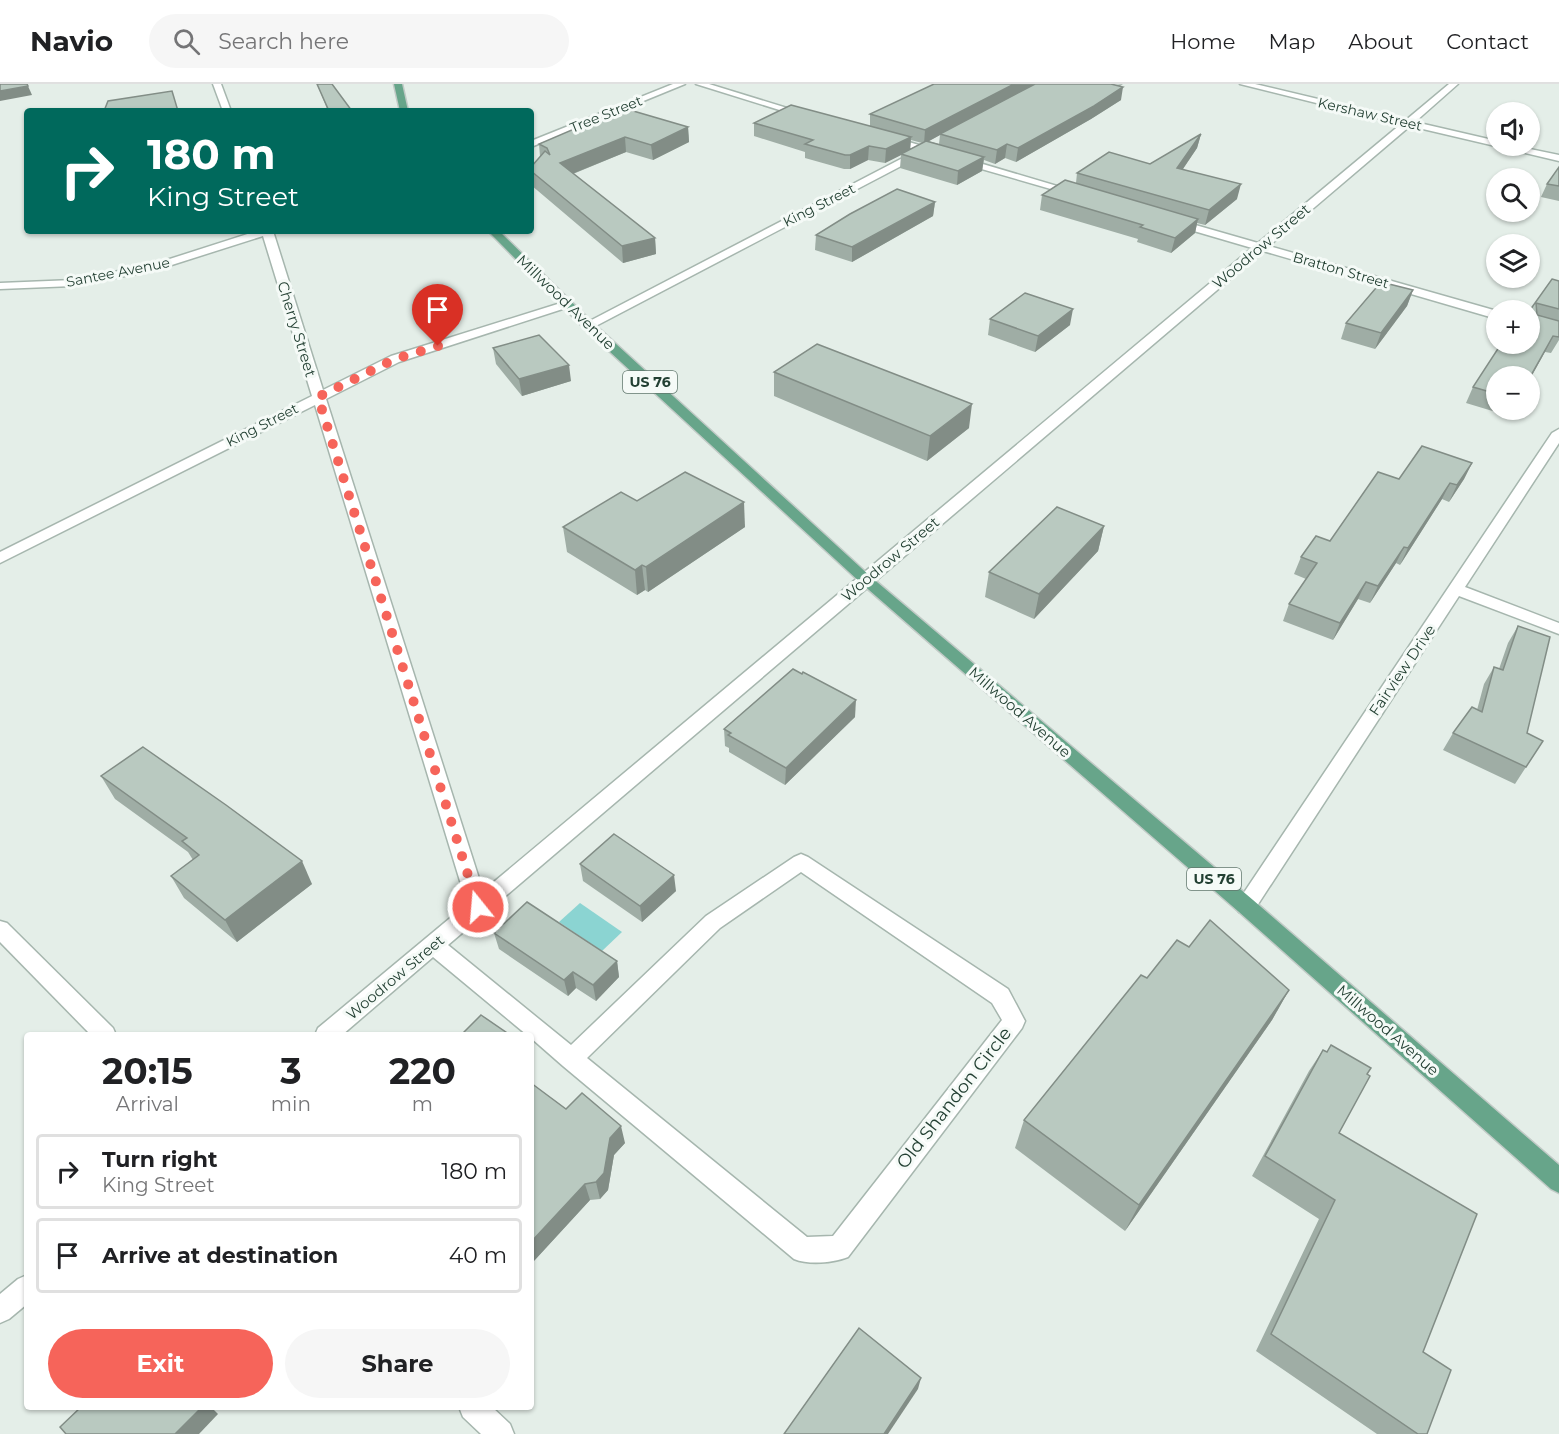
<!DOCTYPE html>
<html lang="en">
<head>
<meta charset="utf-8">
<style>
	body { margin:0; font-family:Montserrat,sans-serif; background:#f6f6f6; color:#202124; height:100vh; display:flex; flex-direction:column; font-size:22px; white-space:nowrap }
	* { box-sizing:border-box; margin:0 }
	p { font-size:20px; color:#757577 }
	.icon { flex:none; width:33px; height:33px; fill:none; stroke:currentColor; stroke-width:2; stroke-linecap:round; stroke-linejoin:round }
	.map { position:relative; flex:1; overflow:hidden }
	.drawer { position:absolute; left:24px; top:948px; width:510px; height:378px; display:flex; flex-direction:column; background:#fff; border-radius:6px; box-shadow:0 2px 4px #0004 }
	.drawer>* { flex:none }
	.top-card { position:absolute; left:24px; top:24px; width:510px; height:126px; border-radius:6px; box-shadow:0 2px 4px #0004; background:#00695c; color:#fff; overflow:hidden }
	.controls { position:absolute; left:1486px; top:18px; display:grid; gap:12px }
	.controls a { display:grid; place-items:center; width:54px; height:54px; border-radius:50%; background:#fff; box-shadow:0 2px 4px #0004; font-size:30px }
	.pin { position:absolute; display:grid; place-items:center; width:51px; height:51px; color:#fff; margin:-62px -26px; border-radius:50% 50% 50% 0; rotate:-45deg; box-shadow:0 0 6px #0007 }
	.pin .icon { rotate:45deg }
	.me { position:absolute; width:66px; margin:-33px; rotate:343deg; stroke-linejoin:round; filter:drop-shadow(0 0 4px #0008) }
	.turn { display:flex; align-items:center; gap:21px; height:126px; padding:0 24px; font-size:27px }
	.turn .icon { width:78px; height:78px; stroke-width:2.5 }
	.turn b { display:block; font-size:42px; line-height:51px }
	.eta { display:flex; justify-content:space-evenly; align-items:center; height:102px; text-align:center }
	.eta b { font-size:36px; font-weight:700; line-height:42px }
	.button { display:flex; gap:12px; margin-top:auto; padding:12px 24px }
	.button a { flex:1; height:69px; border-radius:36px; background:#f6645a; color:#fff; font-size:24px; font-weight:700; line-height:69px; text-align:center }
	.button a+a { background:#f6f6f6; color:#202124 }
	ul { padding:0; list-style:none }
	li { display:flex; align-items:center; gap:18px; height:75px; margin:0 12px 9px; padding:0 12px; border:3px solid #e0e0e0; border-radius:6px }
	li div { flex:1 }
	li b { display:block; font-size:22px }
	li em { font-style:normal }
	header { display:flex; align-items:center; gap:36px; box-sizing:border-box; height:84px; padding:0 30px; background:#fff; border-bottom:2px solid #e0e0e0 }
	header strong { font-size:28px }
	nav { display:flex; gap:33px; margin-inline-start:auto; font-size:21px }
	.search { width:420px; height:54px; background:#f6f6f6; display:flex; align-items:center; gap:15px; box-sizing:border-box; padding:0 21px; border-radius:33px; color:#757577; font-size:22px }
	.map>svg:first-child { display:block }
	.water { fill:#8bd4d2 }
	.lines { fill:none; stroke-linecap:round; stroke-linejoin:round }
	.minor-casing { stroke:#a6b6ae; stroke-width:3 }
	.major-casing { stroke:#c1cac6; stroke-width:3 }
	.minor { fill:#fff; fill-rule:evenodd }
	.major { fill:#67a58a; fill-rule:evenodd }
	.wall { fill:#9fada5; fill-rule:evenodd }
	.shaded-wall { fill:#828d86 }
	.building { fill:#b9c9c0; stroke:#828d86; stroke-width:1.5 }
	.route { stroke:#f6645a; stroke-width:10; stroke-dasharray:0 18 }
	.labels { text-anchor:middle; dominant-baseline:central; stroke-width:6; stroke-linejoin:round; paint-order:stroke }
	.far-street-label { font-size:14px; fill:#234033; stroke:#f5faf7 }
	.shield { fill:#f5faf7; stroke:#62786e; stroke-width:1.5 }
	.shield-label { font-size:14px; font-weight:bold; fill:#234033 }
	.street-label { font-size:15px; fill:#234033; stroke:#f5faf7 }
	.near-street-label { font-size:18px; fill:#234033; stroke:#f5faf7 }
</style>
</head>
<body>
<header>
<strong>Navio</strong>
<div class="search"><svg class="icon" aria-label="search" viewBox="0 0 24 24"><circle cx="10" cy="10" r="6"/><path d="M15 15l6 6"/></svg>Search here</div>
<nav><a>Home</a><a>Map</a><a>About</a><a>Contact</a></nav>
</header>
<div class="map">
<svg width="1559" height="1350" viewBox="0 0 1559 1350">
	<rect width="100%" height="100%" fill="#e4eee8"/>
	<path class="water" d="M 580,819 L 622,848 L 602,867 L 559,838 Z"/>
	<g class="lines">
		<defs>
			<g id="minor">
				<path d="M 213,0 L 221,0 L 231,27 L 223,27 Z"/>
				<path d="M 673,0 L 685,0 L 531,63 L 531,57 Z"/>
				<path d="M 696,0 L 709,0 L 813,32 L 805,34 Z"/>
				<path d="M 1240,0 L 1255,0 L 1406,36 L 1449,0 L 1458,0 L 1415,38 L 1497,57 L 1497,62 L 1516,62 L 1559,71 L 1559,77 L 1410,42 L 1269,162 L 1497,227 L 1497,235 L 1263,167 L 448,861 L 571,961 L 706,832 L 794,773 L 801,770 L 808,773 L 1008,905 L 1025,937 L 1022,944 L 848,1173 C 833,1179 809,1181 794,1175 L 563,982 L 531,954 L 531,951 L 527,951 L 433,873 L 342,951 L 315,951 L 318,944 L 467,820 L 315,321 L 0,479 L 0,468 L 312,312 L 263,152 L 156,186 L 73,202 L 0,205 L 0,199 L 73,196 L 154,180 L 257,147 L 273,147 L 323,306 L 391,272 L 564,218 L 572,218 L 572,222 L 399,278 L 326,315 L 483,807 L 1252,164 L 1170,140 L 1170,136 L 1178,136 L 1258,159 L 1401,40 ZM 801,788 L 992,919 L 1002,936 L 833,1152 L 807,1153 L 587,974 L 720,844 Z"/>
				<path d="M 886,53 L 892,53 L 1084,110 L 1075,112 L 926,69 L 592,244 L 584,244 L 582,241 L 918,66 L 886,57 Z"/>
				<path d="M 1559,345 L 1559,359 L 1465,503 L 1559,539 L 1559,550 L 1459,512 L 1253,828 L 1246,830 L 1239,828 L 1236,822 L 1239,816 L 1552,349 Z"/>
				<path d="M 0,837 L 7,839 L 113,944 L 116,951 L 91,951 L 0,858 Z"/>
				<path d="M 27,1191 L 27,1220 L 9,1235 L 0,1239 L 0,1210 L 18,1195 Z"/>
				<path d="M 459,1323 L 492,1323 L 510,1340 L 514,1350 L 481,1350 L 463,1333 Z"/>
			</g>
			<g id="major">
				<path d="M 394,0 L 402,0 L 408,27 L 400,27 Z"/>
				<path d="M 488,147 L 499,147 L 592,238 L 871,493 L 1253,816 L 1559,1081 L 1559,1109 L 1551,1105 L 1239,828 L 861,499 L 584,244 Z"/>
			</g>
		</defs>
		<use href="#minor" class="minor-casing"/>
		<use href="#major" class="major-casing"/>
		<use href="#minor" class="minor"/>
		<use href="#major" class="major"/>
	</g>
	<g class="wall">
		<path d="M 317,0 L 352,27 L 328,27 Z"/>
		<path d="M 1123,0 L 1120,2 L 1121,16 L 1091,35 L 1016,78 L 1005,74 L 995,80 L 984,76 L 982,87 L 957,101 L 900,84 L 901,71 L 885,79 L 868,76 L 850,85 L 844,85 L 805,74 L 805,68 L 754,52 L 754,39 L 870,42 L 870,30 ZM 940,51 L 939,60 L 928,57 ZM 911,56 L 922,59 L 910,65 Z"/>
		<path d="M 688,43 L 689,58 L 653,76 L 626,68 L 573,90 L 655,154 L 656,170 L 623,179 L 531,101 L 531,83 L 540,73 L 539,60 Z"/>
		<path d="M 1201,50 L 1197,64 L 1183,85 L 1237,115 L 1205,141 L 1197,139 L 1195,149 L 1171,169 L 1137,158 L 1138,155 L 1040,126 L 1042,111 L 1076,99 L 1077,89 L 1150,80 Z"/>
		<path d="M 1559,83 L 1559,117 L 1541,113 L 1547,100 Z"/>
		<path d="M 935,118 L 933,132 L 852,178 L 815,166 L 816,151 Z"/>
		<path d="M 1552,195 L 1559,197 L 1559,256 L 1551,269 L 1545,268 L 1497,292 L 1497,326 L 1513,326 L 1509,332 L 1466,319 L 1473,303 L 1530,260 L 1530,226 Z"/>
		<path d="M 1413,206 L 1407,222 L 1375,265 L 1341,255 L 1346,239 Z"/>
		<path d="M 990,235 L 1070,241 L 1035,268 L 988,251 Z"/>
		<path d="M 493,264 L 571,297 L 522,312 L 496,280 Z"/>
		<path d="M 774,288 L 969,344 L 927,377 L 774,312 Z"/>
		<path d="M 1472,379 L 1464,395 L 1449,418 L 1442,415 L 1400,481 L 1396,479 L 1370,519 L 1358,515 L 1333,556 L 1283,537 L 1289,520 L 1306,495 L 1294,490 L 1301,473 L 1330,457 L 1399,395 Z"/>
		<path d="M 637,417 L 745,443 L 648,508 L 645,506 L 637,511 L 567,468 L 563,443 Z"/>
		<path d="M 1104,442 L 1098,467 L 1034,535 L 985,513 L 989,488 Z"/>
		<path d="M 1518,542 L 1527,649 L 1543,657 L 1515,700 L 1443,666 L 1453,649 L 1477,626 L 1484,600 L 1494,583 L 1499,585 L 1508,559 Z"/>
		<path d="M 855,633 L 785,701 L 729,668 L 729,664 L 725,662 L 724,645 Z"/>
		<path d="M 101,692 L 312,800 L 237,858 L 184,814 L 171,792 L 193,776 L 188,768 L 115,715 Z"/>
		<path d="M 580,780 L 676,807 L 642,838 L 583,797 Z"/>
		<path d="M 494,849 L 617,877 L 619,893 L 596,917 L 576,904 L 568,912 L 499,865 Z"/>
		<path d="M 1189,863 L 1289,906 L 1272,936 L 1125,1147 L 1015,1064 L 1024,1036 L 1147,894 Z"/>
		<path d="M 1323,966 L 1367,990 L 1339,1049 L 1423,1268 L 1427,1350 L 1377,1350 L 1256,1267 L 1319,1135 L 1252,1092 L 1309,987 Z"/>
		<path d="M 531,999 L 566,1025 L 625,1059 L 614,1071 L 608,1106 L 600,1115 L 590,1116 L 533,1178 L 531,1176 Z"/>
	</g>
	<g class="shaded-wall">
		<path d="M 1014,0 L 1037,0 L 940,50 L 940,51 L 924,60 L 925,46 Z"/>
		<path d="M 28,2 L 32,11 L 0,17 L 0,7 Z"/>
		<path d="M 1123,3 L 1121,16 L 1091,35 L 1016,78 L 1018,64 Z"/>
		<path d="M 688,43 L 689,58 L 653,76 L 651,61 Z"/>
		<path d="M 1201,50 L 1197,64 L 1174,98 L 1177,84 Z"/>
		<path d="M 625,53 L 626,68 L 562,94 L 560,79 Z"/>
		<path d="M 911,53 L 910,67 L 901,70 L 901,71 L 885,79 L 886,65 Z"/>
		<path d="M 1007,60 L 1005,74 L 995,80 L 997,66 Z"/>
		<path d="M 869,62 L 868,76 L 850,85 L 850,71 Z"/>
		<path d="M 984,73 L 982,87 L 957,101 L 958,87 Z"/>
		<path d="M 1241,100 L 1237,115 L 1205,141 L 1209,126 Z"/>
		<path d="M 935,118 L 933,132 L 852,178 L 852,163 Z"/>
		<path d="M 1198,135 L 1195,149 L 1171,169 L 1175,154 Z"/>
		<path d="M 655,154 L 656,170 L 623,179 L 622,162 Z"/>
		<path d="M 1413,206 L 1407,222 L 1375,265 L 1381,249 Z"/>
		<path d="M 1073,225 L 1070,241 L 1035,268 L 1038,252 Z"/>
		<path d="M 1553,252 L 1545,268 L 1530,295 L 1530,293 Z"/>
		<path d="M 569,281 L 571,297 L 522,312 L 519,295 Z"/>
		<path d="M 972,320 L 969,344 L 927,377 L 930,352 Z"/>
		<path d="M 1472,379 L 1464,395 L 1449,418 L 1457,401 Z"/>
		<path d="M 1450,399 L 1442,415 L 1400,481 L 1408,464 Z"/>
		<path d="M 744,418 L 745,443 L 648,508 L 646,483 Z"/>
		<path d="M 1104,442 L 1098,467 L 1034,535 L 1039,510 Z"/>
		<path d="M 1404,463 L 1396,479 L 1370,519 L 1378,502 Z"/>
		<path d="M 642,481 L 645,506 L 637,511 L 635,486 Z"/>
		<path d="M 1366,498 L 1358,515 L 1333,556 L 1340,539 Z"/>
		<path d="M 856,616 L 855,633 L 785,701 L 786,684 Z"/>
		<path d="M 302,777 L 312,800 L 237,858 L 225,836 Z"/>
		<path d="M 674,791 L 676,807 L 642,838 L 640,822 Z"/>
		<path d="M 617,877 L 619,893 L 596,917 L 593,901 Z"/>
		<path d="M 573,888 L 576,904 L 568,912 L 564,896 Z"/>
		<path d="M 1289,906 L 1272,936 L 1125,1147 L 1139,1121 Z"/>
		<path d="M 621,1042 L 625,1059 L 614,1071 L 608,1106 L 600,1115 L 596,1098 L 610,1054 Z"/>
		<path d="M 585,1100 L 590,1116 L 533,1178 L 531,1172 L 531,1158 Z"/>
		<path d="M 921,1294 L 918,1305 L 888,1350 L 884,1350 Z"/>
		<path d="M 202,1323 L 211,1323 L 218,1330 L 199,1350 L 175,1350 Z"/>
	</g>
	<g class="building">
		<path d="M 0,0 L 27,0 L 28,2 L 0,7 Z"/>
		<path d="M 317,0 L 332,0 L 352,27 L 329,27 Z"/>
		<path d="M 934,0 L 1014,0 L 925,46 L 870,30 Z"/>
		<path d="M 1035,0 L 1111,0 L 1123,3 L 1094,22 L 1018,64 L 1007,60 L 997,66 L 940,50 Z"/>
		<path d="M 172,7 L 178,27 L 104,27 L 108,17 Z"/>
		<path d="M 791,21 L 911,53 L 886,65 L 869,62 L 850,71 L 845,71 L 805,60 L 813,56 L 754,39 Z"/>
		<path d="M 623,24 L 688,43 L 651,61 L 625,53 L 560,79 L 655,154 L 622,162 L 531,87 L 531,83 L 545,67 L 550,71 L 547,64 L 539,60 Z"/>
		<path d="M 1201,50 L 1177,84 L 1241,100 L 1209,126 L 1077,89 L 1109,68 L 1150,80 Z"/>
		<path d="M 926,57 L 984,73 L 958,87 L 901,70 Z"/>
		<path d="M 1559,83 L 1559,102 L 1547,100 Z"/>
		<path d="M 1065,96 L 1198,135 L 1175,154 L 1140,143 L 1143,141 L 1042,111 Z"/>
		<path d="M 897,105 L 935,118 L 852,163 L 816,151 L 850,130 Z"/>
		<path d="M 1552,195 L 1559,197 L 1559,225 L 1536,219 L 1537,231 L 1559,237 L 1559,253 L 1553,252 L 1530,293 L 1497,292 L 1497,310 L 1473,303 L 1501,260 L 1530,260 L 1530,226 Z"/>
		<path d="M 1381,198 L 1413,206 L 1381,249 L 1346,239 Z"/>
		<path d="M 1025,209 L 1073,225 L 1038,252 L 990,235 Z"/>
		<path d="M 539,251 L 569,281 L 519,295 L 493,264 Z"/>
		<path d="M 817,260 L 972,320 L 930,352 L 774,288 Z"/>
		<path d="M 1422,362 L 1472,379 L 1457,401 L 1450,399 L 1408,464 L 1404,463 L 1378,502 L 1366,498 L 1340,539 L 1289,520 L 1317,479 L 1301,473 L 1316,452 L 1330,457 L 1378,388 L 1399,395 Z"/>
		<path d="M 685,388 L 744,418 L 646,483 L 642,481 L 635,486 L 563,443 L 621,408 L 637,417 Z"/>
		<path d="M 1057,423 L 1104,442 L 1039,510 L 989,488 Z"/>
		<path d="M 1518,542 L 1550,553 L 1527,649 L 1543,657 L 1526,683 L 1453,649 L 1472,623 L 1482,628 L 1494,583 L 1503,586 Z"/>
		<path d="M 793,585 L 802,590 L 803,588 L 856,616 L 786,684 L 728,651 L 731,649 L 724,645 Z"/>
		<path d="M 143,663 L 226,721 L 302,777 L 225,836 L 171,792 L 199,771 L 182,757 L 187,754 L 101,692 Z"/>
		<path d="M 614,750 L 674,791 L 640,822 L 580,780 Z"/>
		<path d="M 527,818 L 617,877 L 593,901 L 573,888 L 564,896 L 494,849 Z"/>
		<path d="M 1210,836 L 1289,906 L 1139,1121 L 1024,1036 L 1141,891 L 1147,894 L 1177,856 L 1189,863 Z"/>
		<path d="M 481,931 L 510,951 L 461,951 Z"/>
		<path d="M 1331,961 L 1371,984 L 1367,990 L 1370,992 L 1339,1049 L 1477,1130 L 1423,1268 L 1451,1286 L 1427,1350 L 1418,1350 L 1271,1250 L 1335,1116 L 1265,1072 L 1323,966 L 1327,968 Z"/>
		<path d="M 531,999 L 566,1025 L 582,1009 L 621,1042 L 610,1054 L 604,1089 L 596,1098 L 585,1100 L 531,1158 Z"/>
		<path d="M 859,1244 L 921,1294 L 884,1350 L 784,1350 Z"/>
		<path d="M 81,1323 L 202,1323 L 175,1350 L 66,1350 L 60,1343 Z"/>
	</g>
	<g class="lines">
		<path class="route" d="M 438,262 L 395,275 L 318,313 L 478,823"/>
	</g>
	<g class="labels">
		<g class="far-street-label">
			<text transform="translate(606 30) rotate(-22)">Tree Street</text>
			<text transform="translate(1370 30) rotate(13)">Kershaw Street</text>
			<text transform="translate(819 121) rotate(-27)">King Street</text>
			<text transform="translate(1341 186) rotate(16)">Bratton Street</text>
			<text transform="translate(118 188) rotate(-11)">Santee Avenue</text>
			<text transform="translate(262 341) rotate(-27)">King Street</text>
		</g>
		<g class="shield">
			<rect x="623" y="287" width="54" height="22" rx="4.5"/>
			<rect x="1187" y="784" width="54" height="22" rx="4.5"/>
		</g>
		<g class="shield-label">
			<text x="650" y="298">US 76</text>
			<text x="1214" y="795">US 76</text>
		</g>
		<g class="street-label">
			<text transform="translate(1261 162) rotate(-40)">Woodrow Street</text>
			<text transform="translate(566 218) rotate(44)">Millwood Avenue</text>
			<text transform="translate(297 245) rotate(73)">Cherry Street</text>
			<text transform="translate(890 475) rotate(-40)">Woodrow Street</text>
			<text transform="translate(1402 586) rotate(-56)">Fairview Drive</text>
			<text transform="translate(1020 628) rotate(41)">Millwood Avenue</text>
			<text transform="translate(395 893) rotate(-40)">Woodrow Street</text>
			<text transform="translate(1388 946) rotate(41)">Millwood Avenue</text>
		</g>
		<g class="near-street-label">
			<text transform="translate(954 1014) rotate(-52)">Old Shandon Circle</text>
		</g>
	</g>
</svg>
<div class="controls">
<a><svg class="icon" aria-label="sound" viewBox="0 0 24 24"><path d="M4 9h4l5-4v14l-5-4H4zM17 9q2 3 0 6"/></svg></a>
<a><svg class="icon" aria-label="search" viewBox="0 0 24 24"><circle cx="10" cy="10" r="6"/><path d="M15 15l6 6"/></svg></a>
<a><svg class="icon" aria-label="layers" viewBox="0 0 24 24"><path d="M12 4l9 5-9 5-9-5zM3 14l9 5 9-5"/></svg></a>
<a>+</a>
<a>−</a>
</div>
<div class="pin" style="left:438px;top:262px;background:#d93025"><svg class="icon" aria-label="arrive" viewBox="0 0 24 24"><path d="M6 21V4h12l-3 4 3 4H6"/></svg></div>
<svg class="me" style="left:478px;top:823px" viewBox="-20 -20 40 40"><circle r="17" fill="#f6645a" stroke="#fff" stroke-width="3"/><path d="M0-11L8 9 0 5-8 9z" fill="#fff"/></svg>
<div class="top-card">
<div class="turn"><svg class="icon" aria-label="right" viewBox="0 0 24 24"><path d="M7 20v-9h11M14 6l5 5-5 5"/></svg><div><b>180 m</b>King Street</div></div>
</div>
<section class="drawer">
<div class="eta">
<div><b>20:15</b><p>Arrival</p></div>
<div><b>3</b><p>min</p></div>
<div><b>220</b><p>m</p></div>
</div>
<ul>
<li><svg class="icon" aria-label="right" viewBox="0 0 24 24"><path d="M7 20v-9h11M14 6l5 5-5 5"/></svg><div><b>Turn right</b><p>King Street</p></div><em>180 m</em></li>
<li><svg class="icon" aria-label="arrive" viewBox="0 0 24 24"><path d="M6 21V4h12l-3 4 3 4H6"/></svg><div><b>Arrive at destination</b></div><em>40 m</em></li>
</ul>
<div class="button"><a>Exit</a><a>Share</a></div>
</section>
</div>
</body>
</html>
